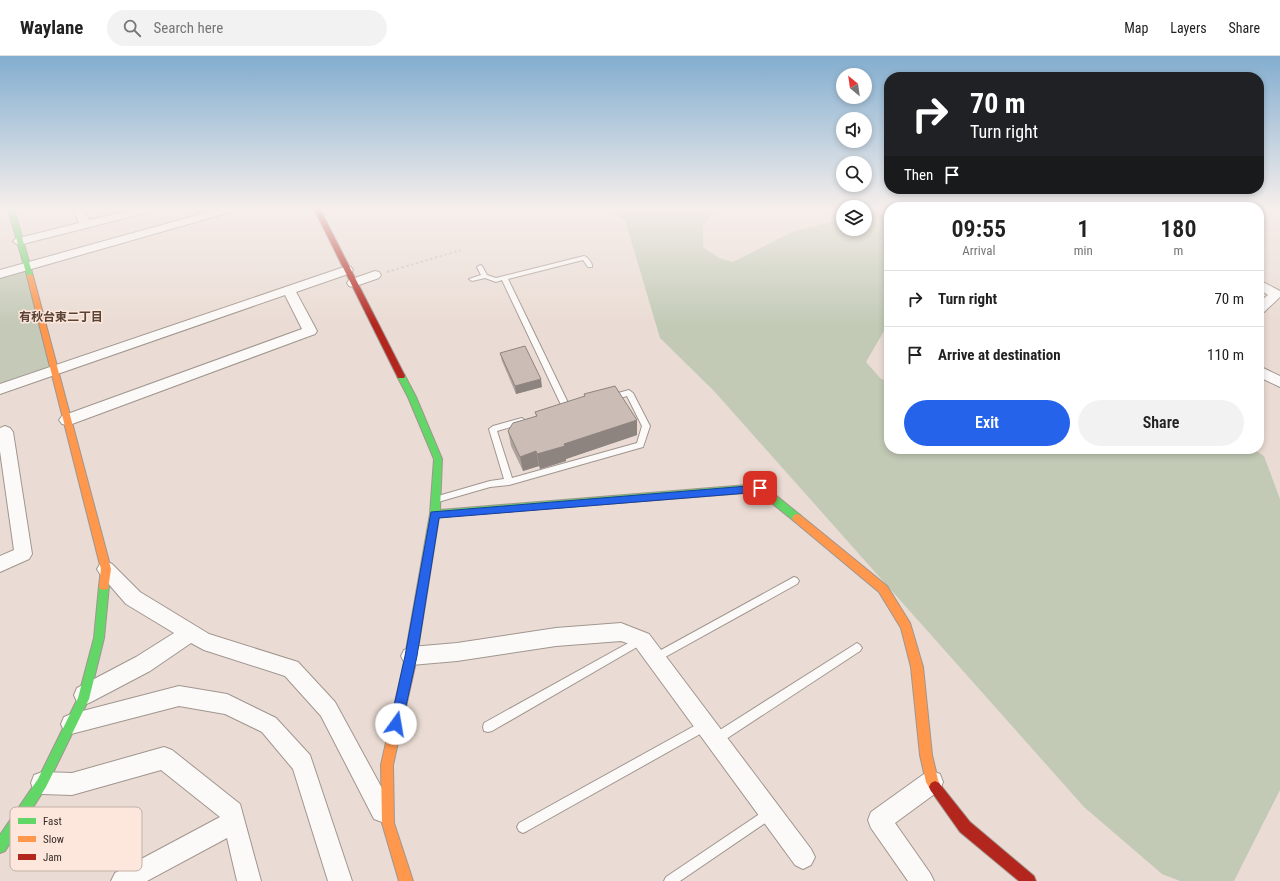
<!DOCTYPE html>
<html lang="en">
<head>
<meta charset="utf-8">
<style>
	body { margin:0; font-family:"Roboto Condensed","Noto Sans JP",sans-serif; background:#f2f2f2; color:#222; height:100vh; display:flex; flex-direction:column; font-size:15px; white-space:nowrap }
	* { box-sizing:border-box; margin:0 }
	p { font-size:13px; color:#767676 }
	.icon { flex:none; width:22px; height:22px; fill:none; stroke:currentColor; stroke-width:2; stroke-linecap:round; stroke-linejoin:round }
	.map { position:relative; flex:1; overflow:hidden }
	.drawer { position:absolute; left:884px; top:146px; width:380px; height:252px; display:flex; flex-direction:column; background:#fff; border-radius:16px; box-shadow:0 2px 6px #0003 }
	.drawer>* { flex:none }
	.top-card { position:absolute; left:884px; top:16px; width:380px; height:122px; border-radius:16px; box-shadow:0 2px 6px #0003; background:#202124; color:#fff; overflow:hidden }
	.needle { width:26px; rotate:331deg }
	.controls { position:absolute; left:836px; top:12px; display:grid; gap:8px }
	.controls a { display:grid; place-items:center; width:36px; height:36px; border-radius:50%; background:#fff; box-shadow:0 2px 6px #0003; font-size:20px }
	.pin { position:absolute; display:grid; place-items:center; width:34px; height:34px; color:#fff; margin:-17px; border-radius:8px; box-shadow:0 2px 6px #0006 }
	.me { position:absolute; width:44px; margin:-22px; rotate:13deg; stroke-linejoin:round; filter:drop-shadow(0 0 3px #0008) }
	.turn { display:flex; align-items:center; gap:14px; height:84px; padding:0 20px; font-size:18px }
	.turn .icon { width:52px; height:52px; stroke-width:2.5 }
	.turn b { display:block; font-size:28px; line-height:34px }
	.then { display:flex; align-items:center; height:38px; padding:0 20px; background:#0003; gap:8px; font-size:15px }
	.eta { display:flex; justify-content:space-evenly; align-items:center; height:68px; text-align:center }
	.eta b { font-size:24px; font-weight:600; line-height:28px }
	.cta { display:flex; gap:8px; margin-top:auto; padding:8px 20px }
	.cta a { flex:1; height:46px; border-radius:24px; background:#2563eb; color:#fff; font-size:16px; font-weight:600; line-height:46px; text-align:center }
	.cta a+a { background:#f2f2f2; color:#222 }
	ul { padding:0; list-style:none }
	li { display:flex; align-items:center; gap:12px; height:56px; padding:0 20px; border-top:1px solid #e0e0e0 }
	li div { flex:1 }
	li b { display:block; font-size:15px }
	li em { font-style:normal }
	header { display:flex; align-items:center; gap:24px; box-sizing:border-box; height:56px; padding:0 20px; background:#fff; border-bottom:1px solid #e0e0e0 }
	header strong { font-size:19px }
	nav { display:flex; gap:22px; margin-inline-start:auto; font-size:14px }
	.search { width:280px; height:36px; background:#f2f2f2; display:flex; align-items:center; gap:10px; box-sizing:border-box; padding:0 14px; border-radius:22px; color:#767676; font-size:15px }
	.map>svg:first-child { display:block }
	.green { fill:#c4cab7 }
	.forest { fill:#c2cab6 }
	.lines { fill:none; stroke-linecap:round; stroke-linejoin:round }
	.lane-casing { stroke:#a0968f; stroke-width:2 }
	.street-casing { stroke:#a0968f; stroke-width:2 }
	.fast-casing { stroke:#a0968f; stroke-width:2 }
	.slow-casing { stroke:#a0968f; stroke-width:2 }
	.jam-casing { stroke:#a0968f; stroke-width:2 }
	.path { stroke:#c7c1bf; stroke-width:2; stroke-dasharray:2.5 2.5; stroke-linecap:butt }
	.lane { fill:#fcfaf9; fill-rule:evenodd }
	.street { fill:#fcfaf9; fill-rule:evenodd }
	.fast { fill:#63d668; fill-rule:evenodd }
	.slow { fill:#ff974d; fill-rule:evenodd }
	.jam { fill:#b3261e; fill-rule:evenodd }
	.wall { fill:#afa39d }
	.shaded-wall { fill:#8e847f }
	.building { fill:#cbbdb6; stroke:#8e847f }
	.route { fill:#2563eb; stroke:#184099 }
	.labels { text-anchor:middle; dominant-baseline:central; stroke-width:3; stroke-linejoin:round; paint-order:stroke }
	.quarter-label { font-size:12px; font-weight:bold; fill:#584336; stroke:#fde7dc }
	.key { fill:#fde7dc; stroke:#c1afa5; stroke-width:1 }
	.key-label { font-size:11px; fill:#352b26 }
</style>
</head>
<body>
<header>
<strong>Waylane</strong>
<div class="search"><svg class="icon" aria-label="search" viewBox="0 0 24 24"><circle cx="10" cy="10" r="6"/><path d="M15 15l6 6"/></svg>Search here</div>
<nav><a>Map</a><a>Layers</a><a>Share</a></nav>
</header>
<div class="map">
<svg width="1280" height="825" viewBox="0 0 1280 825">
	<rect width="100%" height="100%" fill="#eadcd4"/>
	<path class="green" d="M 27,210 L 54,315 L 0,333 L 0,218 Z"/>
	<path class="forest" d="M 604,153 L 717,153 L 703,170 L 703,191 L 719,202 L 733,206 L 794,175 L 843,163 L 843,173 L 865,173 L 865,158 L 882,153 L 889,153 L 889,260 L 884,275 L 866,306 L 881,323 L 889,325 L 889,393 L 1253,393 L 1264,400 L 1280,443 L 1280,734 L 1234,825 L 1180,825 L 1162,818 L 1084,751 L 714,335 L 660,282 L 625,164 Z"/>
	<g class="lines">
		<defs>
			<g id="lane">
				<path d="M 584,200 C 588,201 593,208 592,211 L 588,211 L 583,204 L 508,223 L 571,353 L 567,356 L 563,353 L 502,224 L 496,226 L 485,222 L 472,225 L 469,223 L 481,219 L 477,211 L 480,209 L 482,210 L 487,219 L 496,222 Z"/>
				<path d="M 629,334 L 633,337 L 650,370 L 643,391 L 509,429 L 490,431 L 438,446 L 435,445 L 434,443 L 435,441 L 438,440 L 490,425 L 504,423 L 489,373 L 493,370 L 522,362 L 526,365 L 525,367 L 497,375 L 512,422 L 637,387 L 642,370 L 627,340 L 610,345 L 606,342 L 607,340 Z"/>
				<path d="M 794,521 L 797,522 L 799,525 L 797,528 L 658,605 L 655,607 L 652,605 L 650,602 L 652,599 Z"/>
				<path d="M 641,580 L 644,581 L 646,584 L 644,587 L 492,675 L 488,676 L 484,675 L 483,671 L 484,667 Z"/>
				<path d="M 857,587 L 860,589 L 862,592 L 860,595 L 720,687 L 716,688 L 712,687 L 711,683 L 712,679 Z"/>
				<path d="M 705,664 L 709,665 L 710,669 L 709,673 L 527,775 L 523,777 L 519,775 L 517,771 L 519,767 Z"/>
				<path d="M 770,751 L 774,753 L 776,757 L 774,761 L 680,825 L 664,825 L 666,821 Z"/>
			</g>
			<g id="street">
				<path d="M 73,153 L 83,153 L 89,164 L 137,153 L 145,153 L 147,155 L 145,157 L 19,189 L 15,187 L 13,185 L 15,183 L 79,167 Z"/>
				<path d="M 219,153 L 236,153 L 234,155 L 0,222 L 0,214 Z"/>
				<path d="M 347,210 L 351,211 L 353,214 L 351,217 L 296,236 L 317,275 L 315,278 L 72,368 L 67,369 L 62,368 L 59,364 L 62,360 L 302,273 L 285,239 L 0,338 L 0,328 Z"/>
				<path d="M 375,215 L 379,216 L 381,219 L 379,222 L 353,231 L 349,230 L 347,227 L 349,224 Z"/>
				<path d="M 1259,224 L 1280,235 L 1280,241 L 1264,256 L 1259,257 L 1259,246 L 1268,239 L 1259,233 Z"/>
				<path d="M 1259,310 L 1280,320 L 1280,331 L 1259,321 Z"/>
				<path d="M 5,370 L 10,372 L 13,376 L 32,498 L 29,503 L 0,516 L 0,500 L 14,494 L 0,395 L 0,372 Z"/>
				<path d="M 106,505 L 112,508 L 140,536 L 209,578 L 298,606 L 335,646 L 390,747 L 393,755 L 390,763 L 382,766 L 374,763 L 321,660 L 285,620 L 204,594 L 191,587 L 150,615 L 91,646 L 84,649 L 77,646 L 74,639 L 77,632 L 136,601 L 174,577 L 126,548 L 100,518 L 97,513 L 100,508 Z"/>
				<path d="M 621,567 L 649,578 L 811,793 L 815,801 L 811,809 L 803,813 L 795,809 L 635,590 L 621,585 L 556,590 L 457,605 L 411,609 L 404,606 L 401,600 L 404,594 L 411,591 L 457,587 L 556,572 Z"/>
				<path d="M 179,630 L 227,638 L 276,662 L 310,699 L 352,825 L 328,825 L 293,713 L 262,676 L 225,658 L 179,650 L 71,678 L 64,675 L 61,668 L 64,661 L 71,658 Z"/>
				<path d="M 164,691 L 172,694 L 240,748 L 261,825 L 237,825 L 227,782 L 147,825 L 111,825 L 115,817 L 220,761 L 161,714 L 72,739 L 42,738 L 34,735 L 31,727 L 34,719 L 42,716 L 72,717 Z"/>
				<path d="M 932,715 L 940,718 L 943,726 L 940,734 L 895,767 L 930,817 L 934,825 L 908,825 L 871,772 L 868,764 L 871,756 L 924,718 Z"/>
			</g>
			<g id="fast">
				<path d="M 8,153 L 14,153 L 33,220 L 32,221 L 28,221 L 27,220 Z"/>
				<path d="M 401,317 L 404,318 L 416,341 L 442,403 L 440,454 L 760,428 L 763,429 L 800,459 L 802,462 L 800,465 L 797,466 L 794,465 L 758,436 L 439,461 L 416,606 L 414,610 L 410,611 L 406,610 L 404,606 L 430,458 L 434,403 L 408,341 L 397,320 Z"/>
				<path d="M 104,526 L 108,527 L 109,530 L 104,582 L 89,643 L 46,731 L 5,795 L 0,797 L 0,779 L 38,723 L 78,642 L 94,582 L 99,530 L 100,527 Z"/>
			</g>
			<g id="slow">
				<path d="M 30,218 L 33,220 L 111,513 L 108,533 L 104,534 L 100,533 L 99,530 L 101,513 L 27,220 Z"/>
				<path d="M 797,458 L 800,459 L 887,530 L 910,567 L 923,611 L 932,699 L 938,724 L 941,731 L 939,735 L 935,737 L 931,735 L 926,726 L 920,699 L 911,611 L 901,572 L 879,536 L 794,465 L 792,462 L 794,459 Z"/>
				<path d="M 410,601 L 414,602 L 416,606 L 393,709 L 394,767 L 413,825 L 399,825 L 382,767 L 381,709 L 404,606 L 406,602 Z"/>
			</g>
			<g id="jam">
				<path d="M 314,153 L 320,153 L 405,320 L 404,322 L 398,322 L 397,320 Z"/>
				<path d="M 935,725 L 939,727 L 970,766 L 1034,820 L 1036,825 L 1019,825 L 960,776 L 931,735 L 929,731 L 931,727 Z"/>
			</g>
		</defs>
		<use href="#lane" class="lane-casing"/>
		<use href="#street" class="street-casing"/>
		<use href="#fast" class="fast-casing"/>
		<use href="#slow" class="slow-casing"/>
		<use href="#jam" class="jam-casing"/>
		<path class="path" d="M 387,216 L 461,194"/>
		<use href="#lane" class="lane"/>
		<use href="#street" class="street"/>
		<use href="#fast" class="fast"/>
		<use href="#slow" class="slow"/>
		<use href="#jam" class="jam"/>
	</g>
	<g class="wall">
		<path d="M 500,297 L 542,331 L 516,338 L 502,305 Z"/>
		<path d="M 584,338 L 637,379 L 566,403 L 566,405 L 540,413 L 539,410 L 523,415 L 511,390 L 508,375 L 536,360 L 535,356 L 584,341 Z"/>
	</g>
	<g class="shaded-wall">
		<path d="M 541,323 L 542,331 L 516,338 L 515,330 Z"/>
		<path d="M 637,364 L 637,379 L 566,403 L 566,405 L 540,413 L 537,398 L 564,388 Z"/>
		<path d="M 536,395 L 539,410 L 523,415 L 520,401 Z"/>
	</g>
	<g class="building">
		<path d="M 525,290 L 541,323 L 515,330 L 500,297 Z"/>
		<path d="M 615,330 L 637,364 L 564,388 L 565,390 L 537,398 L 536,395 L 520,401 L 508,375 L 513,367 L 537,360 L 535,356 L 585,340 L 584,338 Z"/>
	</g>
	<linearGradient id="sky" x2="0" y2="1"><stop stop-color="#82adcf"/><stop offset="0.57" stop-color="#f6efec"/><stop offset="1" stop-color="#f6efec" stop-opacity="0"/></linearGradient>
	<rect width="1280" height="268" fill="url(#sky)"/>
	<path class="route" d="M 760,429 L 765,432 L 760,436 L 439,462 L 417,600 L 402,668 L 400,672 L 396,674 L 392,672 L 390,668 L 405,600 L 431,456 Z"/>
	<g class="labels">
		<g class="quarter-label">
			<text x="61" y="261">有秋台東二丁目</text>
		</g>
	</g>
	<rect x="10" y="751" width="132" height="64" rx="6" class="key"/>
	<rect x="18" y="762" width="18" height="6" fill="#63d668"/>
	<rect x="18" y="780" width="18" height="6" fill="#ff974d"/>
	<rect x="18" y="798" width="18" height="6" fill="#b3261e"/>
	<g class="key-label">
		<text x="43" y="769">Fast</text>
		<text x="43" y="787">Slow</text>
		<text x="43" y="805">Jam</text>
	</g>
</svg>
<div class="controls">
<a><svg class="needle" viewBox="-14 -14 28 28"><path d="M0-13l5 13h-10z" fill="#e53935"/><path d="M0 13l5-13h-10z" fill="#767676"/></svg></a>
<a><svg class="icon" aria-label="sound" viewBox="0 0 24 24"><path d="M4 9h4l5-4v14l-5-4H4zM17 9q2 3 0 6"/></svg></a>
<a><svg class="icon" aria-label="search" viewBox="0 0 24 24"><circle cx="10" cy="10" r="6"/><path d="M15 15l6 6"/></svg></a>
<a><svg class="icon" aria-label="layers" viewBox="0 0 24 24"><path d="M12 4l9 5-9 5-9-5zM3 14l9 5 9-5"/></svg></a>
</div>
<div class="pin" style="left:760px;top:432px;background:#d93025"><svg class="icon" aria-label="arrive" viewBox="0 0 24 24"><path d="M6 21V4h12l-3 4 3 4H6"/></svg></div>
<svg class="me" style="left:396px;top:668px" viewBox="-20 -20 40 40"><circle r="19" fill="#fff"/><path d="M0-13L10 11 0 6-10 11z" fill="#2563eb"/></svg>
<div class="top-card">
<div class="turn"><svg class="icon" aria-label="right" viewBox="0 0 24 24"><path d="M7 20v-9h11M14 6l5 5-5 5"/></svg><div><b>70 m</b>Turn right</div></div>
<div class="then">Then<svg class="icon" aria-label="arrive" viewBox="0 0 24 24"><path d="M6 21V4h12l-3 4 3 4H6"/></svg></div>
</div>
<section class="drawer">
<div class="eta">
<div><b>09:55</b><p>Arrival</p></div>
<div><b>1</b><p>min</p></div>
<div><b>180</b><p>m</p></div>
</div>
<ul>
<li><svg class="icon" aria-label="right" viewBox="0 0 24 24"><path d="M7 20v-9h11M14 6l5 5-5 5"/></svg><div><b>Turn right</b></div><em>70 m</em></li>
<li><svg class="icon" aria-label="arrive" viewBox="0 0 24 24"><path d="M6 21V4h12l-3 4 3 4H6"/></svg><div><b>Arrive at destination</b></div><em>110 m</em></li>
</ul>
<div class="cta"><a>Exit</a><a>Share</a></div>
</section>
</div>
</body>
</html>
